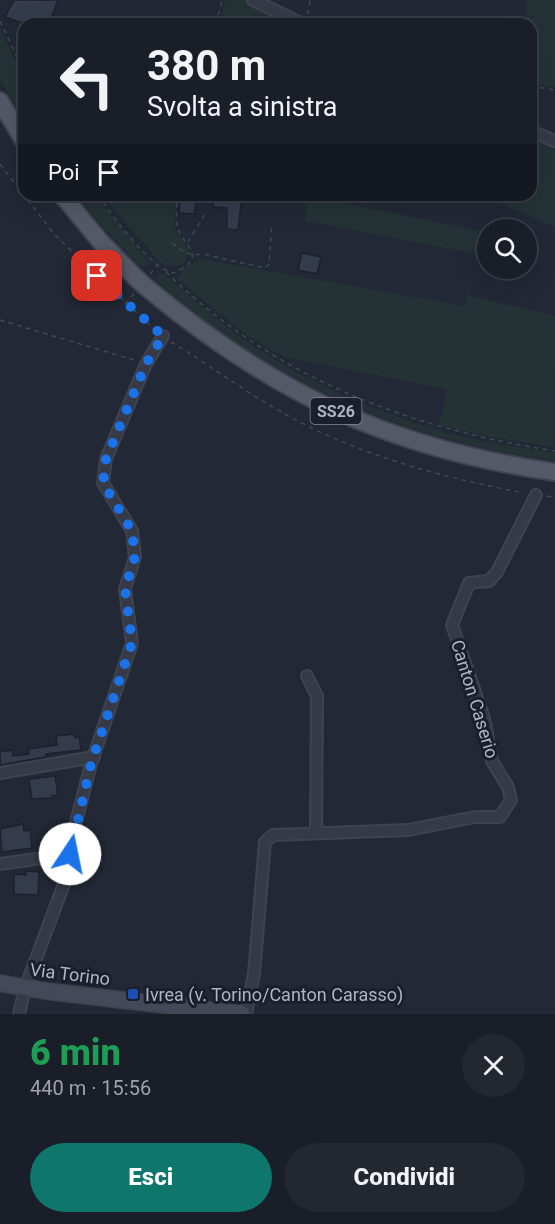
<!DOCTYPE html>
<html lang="it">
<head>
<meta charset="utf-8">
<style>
	body { margin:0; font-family:Roboto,sans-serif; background:#232730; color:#f1f3f6; height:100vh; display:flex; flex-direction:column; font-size:22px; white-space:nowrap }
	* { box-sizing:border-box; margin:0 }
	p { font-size:20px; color:#9fa2a8 }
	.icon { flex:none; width:33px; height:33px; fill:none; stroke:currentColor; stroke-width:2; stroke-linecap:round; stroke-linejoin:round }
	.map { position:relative; height:1014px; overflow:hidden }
	.panel { display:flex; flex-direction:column; background:#1a1e28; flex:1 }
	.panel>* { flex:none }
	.guide { position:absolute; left:18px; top:18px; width:519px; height:183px; border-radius:18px; box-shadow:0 6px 24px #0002,0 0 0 2px #383c45; background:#1a1e28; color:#f1f3f6; overflow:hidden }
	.buttons { position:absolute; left:477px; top:219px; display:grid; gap:12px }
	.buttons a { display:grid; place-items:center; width:60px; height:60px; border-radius:50%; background:#1a1e28; box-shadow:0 6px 24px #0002,0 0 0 2px #383c45; font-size:30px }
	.pin { position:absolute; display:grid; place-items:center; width:51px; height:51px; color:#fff; margin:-26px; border-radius:12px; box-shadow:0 3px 9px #0006 }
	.me { position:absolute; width:66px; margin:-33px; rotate:11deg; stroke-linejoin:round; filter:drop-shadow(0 0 4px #0008) }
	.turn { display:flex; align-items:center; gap:21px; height:126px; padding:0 30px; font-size:27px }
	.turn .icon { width:78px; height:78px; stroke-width:2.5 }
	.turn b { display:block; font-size:42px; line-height:51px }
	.then { display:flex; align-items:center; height:57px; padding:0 30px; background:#0003; gap:12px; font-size:22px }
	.round { display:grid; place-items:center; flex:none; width:63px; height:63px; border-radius:32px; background:#232730 }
	.headline { display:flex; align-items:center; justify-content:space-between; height:102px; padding:0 30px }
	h1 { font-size:36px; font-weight:800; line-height:45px; color:#1e9e55 }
	.cta { display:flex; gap:12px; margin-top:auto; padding:12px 30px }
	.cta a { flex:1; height:69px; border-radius:36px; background:#0f766e; color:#fff; font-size:24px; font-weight:800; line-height:69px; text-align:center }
	.cta a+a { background:#232730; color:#f1f3f6 }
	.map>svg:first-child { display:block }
	.green { fill:#243236 }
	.building { fill:#343b4c; stroke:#1d212d; stroke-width:1.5 }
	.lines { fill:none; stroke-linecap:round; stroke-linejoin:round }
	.street-casing { stroke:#3f4350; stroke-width:14 }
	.secondary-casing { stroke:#3f4350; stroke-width:18 }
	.primary-casing { stroke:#3f4350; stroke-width:20 }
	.path { stroke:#3c4b4f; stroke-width:1.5; stroke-dasharray:4.5 4.5; stroke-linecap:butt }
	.street { stroke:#353a46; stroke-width:10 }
	.secondary { stroke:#444959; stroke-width:15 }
	.primary { stroke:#535966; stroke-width:16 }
	.primary-bridge-casing { stroke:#3f4350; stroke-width:20; stroke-linecap:butt }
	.primary-bridge { stroke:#535966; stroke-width:16 }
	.route { stroke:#1a73e8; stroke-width:10; stroke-dasharray:0 18 }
	.transit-dot { fill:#1a4fb4; stroke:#1b1f2b; stroke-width:2 }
	.labels { text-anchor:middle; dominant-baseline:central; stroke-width:6; stroke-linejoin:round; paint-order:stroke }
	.shield { fill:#1b1f2b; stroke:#838795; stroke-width:1.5 }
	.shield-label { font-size:16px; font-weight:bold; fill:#b0b4c3 }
	.street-label { font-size:18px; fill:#b0b4c3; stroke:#1b1f2b }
	.poi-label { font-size:18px; fill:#b0b4c3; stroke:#1b1f2b; text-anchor:start }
</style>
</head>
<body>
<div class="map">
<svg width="555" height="1014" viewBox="0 0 555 1014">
	<rect width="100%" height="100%" fill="#222835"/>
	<g class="green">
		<path d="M 225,0 L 247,0 L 295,24 L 218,24 Z"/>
		<path d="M 526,0 L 555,0 L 555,87 L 531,84 L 535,39 L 531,38 L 531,24 L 527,24 Z"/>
		<path d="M 0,28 L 24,79 L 24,122 L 0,80 Z"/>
		<path d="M 531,135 L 555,145 L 555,227 L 490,199 L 491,195 L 531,195 Z"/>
		<path d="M 76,195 L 95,195 L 150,264 L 141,267 L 99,223 Z"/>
		<path d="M 102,195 L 175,195 L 175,229 L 188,249 C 189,268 173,269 160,262 Z"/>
		<path d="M 309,195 L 324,195 L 324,199 L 481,231 L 477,254 L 305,221 Z"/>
		<path d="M 201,259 L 465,306 L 467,295 L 555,316 L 554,447 L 485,436 L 439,425 L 447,389 L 284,357 L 248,336 L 177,279 L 186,267 Z"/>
		<path d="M 161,273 L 167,276 C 198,303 229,331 264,353 C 321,389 387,416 452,434 C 485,443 521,447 555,453 L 555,461 C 405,441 267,381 155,279 Z"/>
	</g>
	<g class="building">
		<path d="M 14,0 L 58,0 L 49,24 L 25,24 L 5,17 Z"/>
		<path d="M 180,195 L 196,195 L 195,214 L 179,213 Z"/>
		<path d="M 214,195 L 242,195 L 238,230 L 227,229 L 227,208 L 213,207 Z"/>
		<path d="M 302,253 L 321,257 L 317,274 L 298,270 Z"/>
		<path d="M 74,734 L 75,738 L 79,737 L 81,750 L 46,754 L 46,757 L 0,765 L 0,752 L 12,750 L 13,756 L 29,754 L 28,749 L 57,745 L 56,736 Z"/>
		<path d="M 55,776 L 58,795 L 52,796 L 53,798 L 32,799 L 29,779 Z"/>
		<path d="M 23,824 L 24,831 L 30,830 L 32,848 L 2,852 L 0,829 Z"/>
		<path d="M 26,871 L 39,872 L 38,895 L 14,894 L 14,874 L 26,875 Z"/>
	</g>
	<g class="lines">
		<defs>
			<g id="street">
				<path d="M 253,0 L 303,24"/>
				<path d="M 531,131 L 555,141"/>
				<path d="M 307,676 L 317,696 L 316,833"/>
				<path d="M 0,773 L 94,757"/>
				<path d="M 0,864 L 70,854"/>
				<path d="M 19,1014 L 25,988 L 64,884 L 75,826 L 91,764 L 132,643 L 125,589 L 135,557 L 132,531 L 103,483 L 106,459 L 146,364 L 163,336"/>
				<path d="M 246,1014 L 254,974 L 265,842 L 273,835 L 408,830 L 475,817 L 500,817 L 511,800 L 508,787 L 492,761 L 484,718 L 452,625 L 469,583 L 489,581 L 497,572 L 536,495"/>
			</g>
			<path id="secondary" d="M 0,983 L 45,991 L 242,1014"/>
			<g id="primary">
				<path d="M 0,101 L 24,141"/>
				<path d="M 62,195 L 100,241 L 135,277"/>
				<path d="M 146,287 C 273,393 390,449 555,472"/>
			</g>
		</defs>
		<use href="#street" class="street-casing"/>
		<use href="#secondary" class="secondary-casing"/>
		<use href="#primary" class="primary-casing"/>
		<g class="path">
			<path d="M 308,14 L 310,0"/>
			<path d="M 0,21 L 24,72"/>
			<path d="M 216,24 L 222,0"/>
			<path d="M 531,86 L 555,90"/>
			<path d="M 0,164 L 54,234 L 155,330"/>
			<path d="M 98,195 C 112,215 150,269 174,273 C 210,256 183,247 178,228 C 175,218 177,206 178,195"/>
			<path d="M 488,196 L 488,195"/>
			<path d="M 188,242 C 192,234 203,220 204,214"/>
			<path d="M 172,243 C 182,251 188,256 202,254 L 265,268 L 269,264 L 272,223"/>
			<path d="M 166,272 C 274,378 408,428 555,451"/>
			<path d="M 150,274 L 157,266"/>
			<path d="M 125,304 L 134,294"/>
			<path d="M 0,320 L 137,361"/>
			<path d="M 171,342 C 205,362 237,386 271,406 C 349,453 436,476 524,493"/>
			<path d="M 547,496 L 555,498"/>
		</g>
		<use href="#street" class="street"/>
		<use href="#secondary" class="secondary"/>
		<use href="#primary" class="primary"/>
		<defs>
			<path id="primary-bridge" d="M 135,277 L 146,287"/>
		</defs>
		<use href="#primary-bridge" class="primary-bridge-casing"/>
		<use href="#primary-bridge" class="primary-bridge"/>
	</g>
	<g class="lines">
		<path class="route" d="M 70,854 L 91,764 L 132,643 L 125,589 L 135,557 L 132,531 L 103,483 L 106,459 L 146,364 L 163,336 L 97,276"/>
	</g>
	<rect class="transit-dot" x="127" y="988" width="12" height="12" rx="3"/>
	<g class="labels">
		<rect class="shield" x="310.5" y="398" width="51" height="26" rx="4.5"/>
		<g class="shield-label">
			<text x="336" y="411">SS26</text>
		</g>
		<g class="street-label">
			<text transform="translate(475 699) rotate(73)">Canton Caserio</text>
			<text transform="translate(70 974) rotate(7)">Via Torino</text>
		</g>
		<g class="poi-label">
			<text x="145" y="994">Ivrea (v. Torino/Canton Carasso)</text>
		</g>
	</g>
</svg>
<div class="buttons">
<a><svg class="icon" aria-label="search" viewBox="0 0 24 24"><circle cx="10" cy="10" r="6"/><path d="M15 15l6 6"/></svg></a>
</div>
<div class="pin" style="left:97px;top:276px;background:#d93025"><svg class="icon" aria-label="arrive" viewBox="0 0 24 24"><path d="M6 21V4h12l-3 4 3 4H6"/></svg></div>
<svg class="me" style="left:70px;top:854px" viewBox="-20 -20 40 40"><circle r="19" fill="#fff"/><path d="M0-13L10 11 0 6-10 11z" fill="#1a73e8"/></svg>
<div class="guide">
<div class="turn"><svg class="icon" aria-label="left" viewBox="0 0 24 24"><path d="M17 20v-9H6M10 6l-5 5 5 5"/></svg><div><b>380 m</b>Svolta a sinistra</div></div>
<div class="then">Poi<svg class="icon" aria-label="arrive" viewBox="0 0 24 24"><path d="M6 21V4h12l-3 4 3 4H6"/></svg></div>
</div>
</div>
<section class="panel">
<div class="headline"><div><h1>6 min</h1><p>440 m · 15:56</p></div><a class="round"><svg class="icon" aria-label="close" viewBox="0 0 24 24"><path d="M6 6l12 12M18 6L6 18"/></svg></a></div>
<div class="cta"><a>Esci</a><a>Condividi</a></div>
</section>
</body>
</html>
